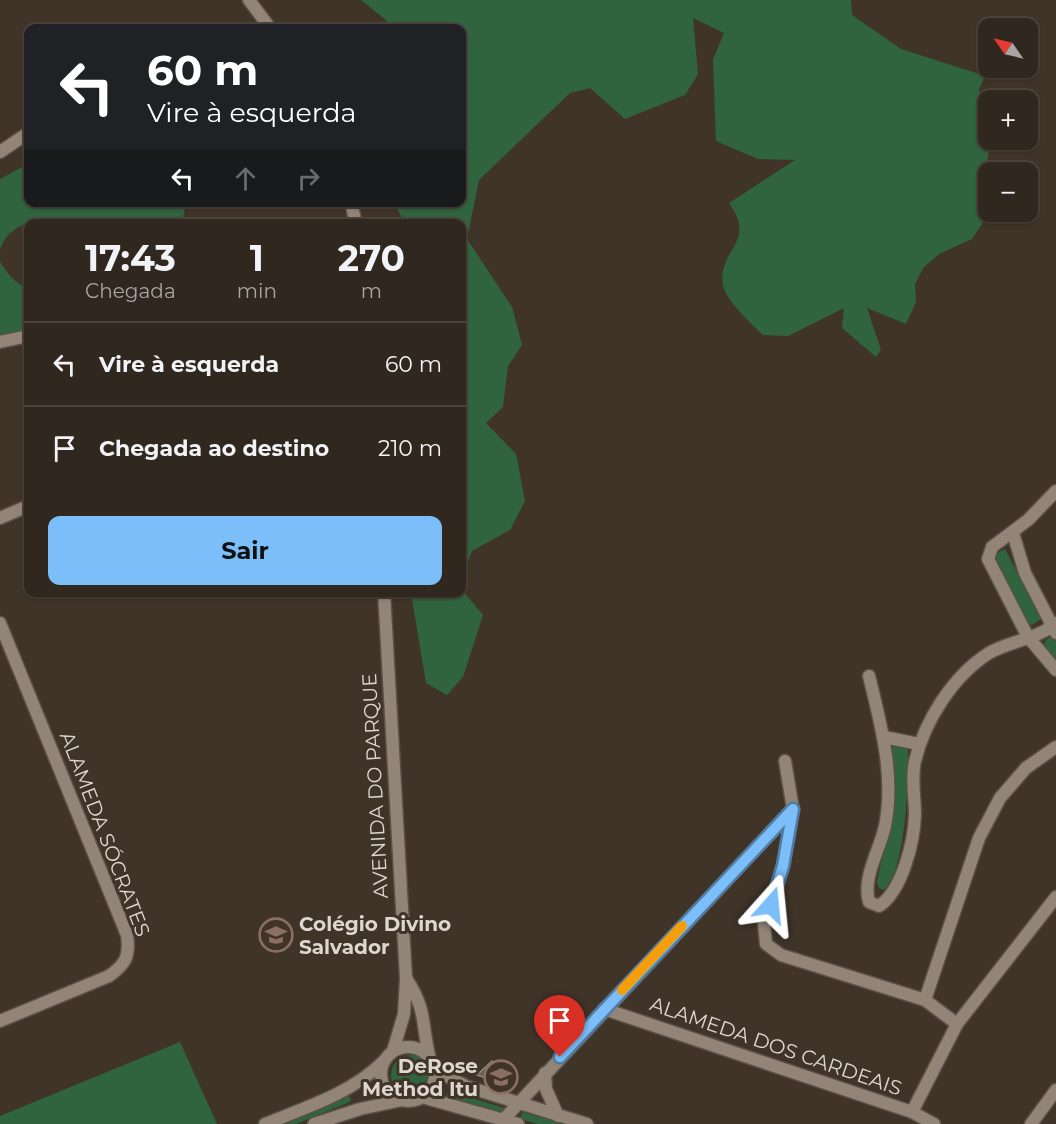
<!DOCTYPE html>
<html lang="pt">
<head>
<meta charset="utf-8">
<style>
	body { margin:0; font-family:Montserrat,sans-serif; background:#3c332c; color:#f1f3f6; height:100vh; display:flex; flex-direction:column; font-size:22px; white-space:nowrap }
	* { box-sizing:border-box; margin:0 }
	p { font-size:20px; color:#a8a5a4 }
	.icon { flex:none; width:33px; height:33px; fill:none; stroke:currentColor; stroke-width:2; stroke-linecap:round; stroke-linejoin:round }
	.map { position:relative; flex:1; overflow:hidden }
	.panel { position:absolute; left:24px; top:219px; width:442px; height:378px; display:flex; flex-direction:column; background:#30271f; border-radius:12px; box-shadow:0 2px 4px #0004,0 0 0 2px #4b443d }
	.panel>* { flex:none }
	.hud { position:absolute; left:24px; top:24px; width:442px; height:183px; border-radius:12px; box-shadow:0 2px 4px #0004,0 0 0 2px #4b443d; background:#202124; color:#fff; overflow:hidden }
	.needle { width:39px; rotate:304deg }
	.fabs { position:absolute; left:978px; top:18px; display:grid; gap:12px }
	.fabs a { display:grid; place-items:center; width:60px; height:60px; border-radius:12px; background:#30271f; box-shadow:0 2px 4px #0004,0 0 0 2px #4b443d; font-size:30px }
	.pin { position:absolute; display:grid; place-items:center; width:51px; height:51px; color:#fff; margin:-62px -26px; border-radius:50% 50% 50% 0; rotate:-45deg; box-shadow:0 0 6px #0007 }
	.pin .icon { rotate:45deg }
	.me { position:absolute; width:66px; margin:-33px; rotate:18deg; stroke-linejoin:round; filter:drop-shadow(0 0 4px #0008) }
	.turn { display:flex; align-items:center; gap:21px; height:126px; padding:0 24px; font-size:27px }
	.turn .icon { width:78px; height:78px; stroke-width:2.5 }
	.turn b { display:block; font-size:42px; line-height:51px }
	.lanes { display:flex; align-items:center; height:57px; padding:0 24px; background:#0003; justify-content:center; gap:30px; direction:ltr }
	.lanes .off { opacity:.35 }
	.eta { display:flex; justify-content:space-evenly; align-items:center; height:102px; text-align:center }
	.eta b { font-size:36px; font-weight:700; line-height:42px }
	.action { display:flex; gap:12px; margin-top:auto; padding:12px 24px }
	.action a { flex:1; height:69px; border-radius:12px; background:#7cbef9; color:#111; font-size:24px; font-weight:700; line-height:69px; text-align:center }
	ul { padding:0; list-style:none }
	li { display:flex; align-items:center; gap:18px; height:84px; padding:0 24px; border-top:2px solid #4b443d }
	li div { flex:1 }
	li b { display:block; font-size:22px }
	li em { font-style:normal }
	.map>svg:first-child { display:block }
	.green { fill:#30643e }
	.building { fill:#6a5d52; stroke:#938579; stroke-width:1.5 }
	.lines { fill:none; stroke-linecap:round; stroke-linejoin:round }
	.minor-casing { stroke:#5a5047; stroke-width:15 }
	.minor { stroke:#928578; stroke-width:12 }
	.route-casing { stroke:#517ca2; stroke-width:15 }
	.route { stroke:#7cbef9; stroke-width:10 }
	.slow { stroke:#f59e0b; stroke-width:10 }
	.labels { text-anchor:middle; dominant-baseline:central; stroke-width:6; stroke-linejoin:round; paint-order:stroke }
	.street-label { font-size:20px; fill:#ded7d0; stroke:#403429 }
	.poi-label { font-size:20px; font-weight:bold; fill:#ded7d0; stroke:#403429; text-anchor:start }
</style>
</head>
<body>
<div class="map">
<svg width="1056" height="1124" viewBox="0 0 1056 1124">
	<rect width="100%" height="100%" fill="#403429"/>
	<g class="green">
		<path d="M 361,0 L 851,0 L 852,15 L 901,49 L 992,78 L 984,78 L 979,89 L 990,144 L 985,176 L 988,178 L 988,211 L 982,224 L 972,239 L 939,254 L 923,268 L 915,284 L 916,302 L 906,324 L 867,308 L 881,350 L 876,357 L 842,328 L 844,308 L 788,336 L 763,335 C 753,326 724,298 723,285 C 717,249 758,243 729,203 L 795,160 L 758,159 L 716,141 L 713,60 L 724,33 L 693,18 L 698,74 L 685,95 L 625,119 L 590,88 L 570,93 L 479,180 L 467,239 L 512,307 L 522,345 L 508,366 L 503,407 L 486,423 L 516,454 L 525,501 L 510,530 L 472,551 L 462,577 L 462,224 L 405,223 L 394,203 L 462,202 L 462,28 L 391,28 L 386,20 Z"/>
		<path d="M 28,164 L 28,202 L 184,203 L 185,207 L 182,223 L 38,224 L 32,221 C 17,227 5,233 0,250 L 0,179 Z"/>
		<path d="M 0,261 C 6,272 15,284 28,288 L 28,338 L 0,343 Z"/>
		<path d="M 1005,549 L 1041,619 L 1032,625 L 1027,623 L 996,558 L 999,552 Z"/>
		<path d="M 462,590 L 483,615 L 463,677 L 447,695 L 426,683 L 411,593 L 462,592 Z"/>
		<path d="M 1048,638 L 1053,638 L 1056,642 L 1056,661 L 1042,646 Z"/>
		<path d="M 901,744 L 908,748 C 909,777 906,871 884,890 L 879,888 L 877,882 L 890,820 L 890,752 L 894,745 Z"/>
		<path d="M 180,1042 L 217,1124 L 0,1124 L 0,1116 Z"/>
		<circle cx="411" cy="1075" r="20"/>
		<path d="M 449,1089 L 456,1093 L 507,1109 L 501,1115 L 445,1100 Z"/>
		<path d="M 348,1095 L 351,1099 L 350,1102 L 296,1124 L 278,1124 Z"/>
		<path d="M 522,1112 L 565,1124 L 538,1124 L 520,1119 Z"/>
	</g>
	<path class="building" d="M 492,1061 L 508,1075 L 501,1083 L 477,1075 Z"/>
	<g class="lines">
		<defs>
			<g id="minor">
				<path d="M 249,0 L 270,28"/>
				<path d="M 0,152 L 28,133"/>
				<path d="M 351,202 L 356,224"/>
				<path d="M 0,342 L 28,336"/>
				<path d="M 1056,491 L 1028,520 L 992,547 L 988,559 L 1028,637 L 1056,670"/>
				<path d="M 0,518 L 28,506"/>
				<path d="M 1013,533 L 1025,573 L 1056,633"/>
				<path d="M 384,592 L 406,978 L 404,1014 L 393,1051"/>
				<path d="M 0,623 L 127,935 C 130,956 126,964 109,976 L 0,1021"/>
				<path d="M 869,676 C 881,725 895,776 885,826 C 880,850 862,877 869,902 L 879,906 C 902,891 914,842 915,815 C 915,797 911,779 915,761 C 925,720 953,676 989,653 C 1010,641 1038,639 1056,623"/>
				<path d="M 884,737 L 919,744"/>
				<path d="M 785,761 L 793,809 L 783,866 L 764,924 L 766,944 L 781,955 L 925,1000 L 957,1024"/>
				<path d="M 406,978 C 427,1011 421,1020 429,1055"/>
				<path d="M 925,1000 L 979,838 L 1000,798 L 1026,768 L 1056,747"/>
				<path d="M 604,1009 L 912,1112 L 934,1124"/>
				<circle cx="408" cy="1074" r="27"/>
				<path d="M 435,1070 L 468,1087 L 587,1124"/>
				<path d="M 545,1073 L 546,1089 L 558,1116"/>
				<path d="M 422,1097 L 518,1124"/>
				<path d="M 912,1112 L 957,1024 L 1056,897"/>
				<path d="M 503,1120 L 793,809"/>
				<path d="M 265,1124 C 307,1107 350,1094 383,1062"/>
				<path d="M 314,1124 L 360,1109 L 402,1100"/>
				<path d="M 1031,1124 L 1056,1090"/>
			</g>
		</defs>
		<use href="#minor" class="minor-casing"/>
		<use href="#minor" class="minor"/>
	</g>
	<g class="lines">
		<defs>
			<path id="route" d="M 560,1057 L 793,809 L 783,866 L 771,905"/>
		</defs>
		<use href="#route" class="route-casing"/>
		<use href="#route" class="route"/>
		<path class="slow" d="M 622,990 L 682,926"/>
	</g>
	<defs>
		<symbol id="school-ring" viewBox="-11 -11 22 22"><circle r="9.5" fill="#403429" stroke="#8d6e63" stroke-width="1.5"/><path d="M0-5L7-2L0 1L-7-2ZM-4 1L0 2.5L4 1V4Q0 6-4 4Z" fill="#8d6e63"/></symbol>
		<symbol id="university-ring" viewBox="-11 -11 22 22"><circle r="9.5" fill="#403429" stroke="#8d6e63" stroke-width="1.5"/><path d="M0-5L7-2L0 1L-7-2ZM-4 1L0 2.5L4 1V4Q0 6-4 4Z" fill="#8d6e63"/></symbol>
	</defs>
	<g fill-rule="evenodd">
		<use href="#school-ring" x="257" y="916" width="38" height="38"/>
		<use href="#university-ring" x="482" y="1058" width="38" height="38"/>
	</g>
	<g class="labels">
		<g class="street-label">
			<text transform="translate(375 786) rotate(-93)">AVENIDA DO PARQUE</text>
			<text transform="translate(105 834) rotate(69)">ALAMEDA SÓCRATES</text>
			<text transform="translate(776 1046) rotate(19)">ALAMEDA DOS CARDEAIS</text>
		</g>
		<g class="poi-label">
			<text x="299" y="924">Colégio Divino<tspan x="299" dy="23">Salvador</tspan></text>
			<text x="478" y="1066" text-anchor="end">DeRose<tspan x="478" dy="23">Method Itu</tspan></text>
		</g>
	</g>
</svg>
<div class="fabs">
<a><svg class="needle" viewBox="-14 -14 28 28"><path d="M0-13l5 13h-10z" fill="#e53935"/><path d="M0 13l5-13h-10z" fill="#a8a5a4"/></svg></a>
<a>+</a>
<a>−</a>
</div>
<div class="pin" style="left:560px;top:1057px;background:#d93025"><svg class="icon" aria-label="arrive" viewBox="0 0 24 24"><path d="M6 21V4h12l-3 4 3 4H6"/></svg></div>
<svg class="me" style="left:771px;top:905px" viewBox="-20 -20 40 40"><path d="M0-17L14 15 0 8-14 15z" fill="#7cbef9" stroke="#fff" stroke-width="4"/></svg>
<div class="hud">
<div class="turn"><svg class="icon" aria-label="left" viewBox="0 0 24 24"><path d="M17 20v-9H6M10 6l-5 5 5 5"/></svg><div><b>60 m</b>Vire à esquerda</div></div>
<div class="lanes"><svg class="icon" aria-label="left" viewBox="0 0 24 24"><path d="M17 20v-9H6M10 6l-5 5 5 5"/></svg><svg class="icon off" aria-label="ahead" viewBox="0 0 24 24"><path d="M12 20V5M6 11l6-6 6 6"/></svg><svg class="icon off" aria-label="right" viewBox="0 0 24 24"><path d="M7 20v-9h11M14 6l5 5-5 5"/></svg></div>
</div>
<section class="panel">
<div class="eta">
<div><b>17:43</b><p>Chegada</p></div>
<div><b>1</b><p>min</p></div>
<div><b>270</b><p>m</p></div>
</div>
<ul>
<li><svg class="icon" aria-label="left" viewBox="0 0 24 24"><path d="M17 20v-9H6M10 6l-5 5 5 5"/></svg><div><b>Vire à esquerda</b></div><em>60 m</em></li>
<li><svg class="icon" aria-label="arrive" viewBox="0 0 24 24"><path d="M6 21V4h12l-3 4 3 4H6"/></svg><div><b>Chegada ao destino</b></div><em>210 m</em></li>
</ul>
<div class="action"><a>Sair</a></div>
</section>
</div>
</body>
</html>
